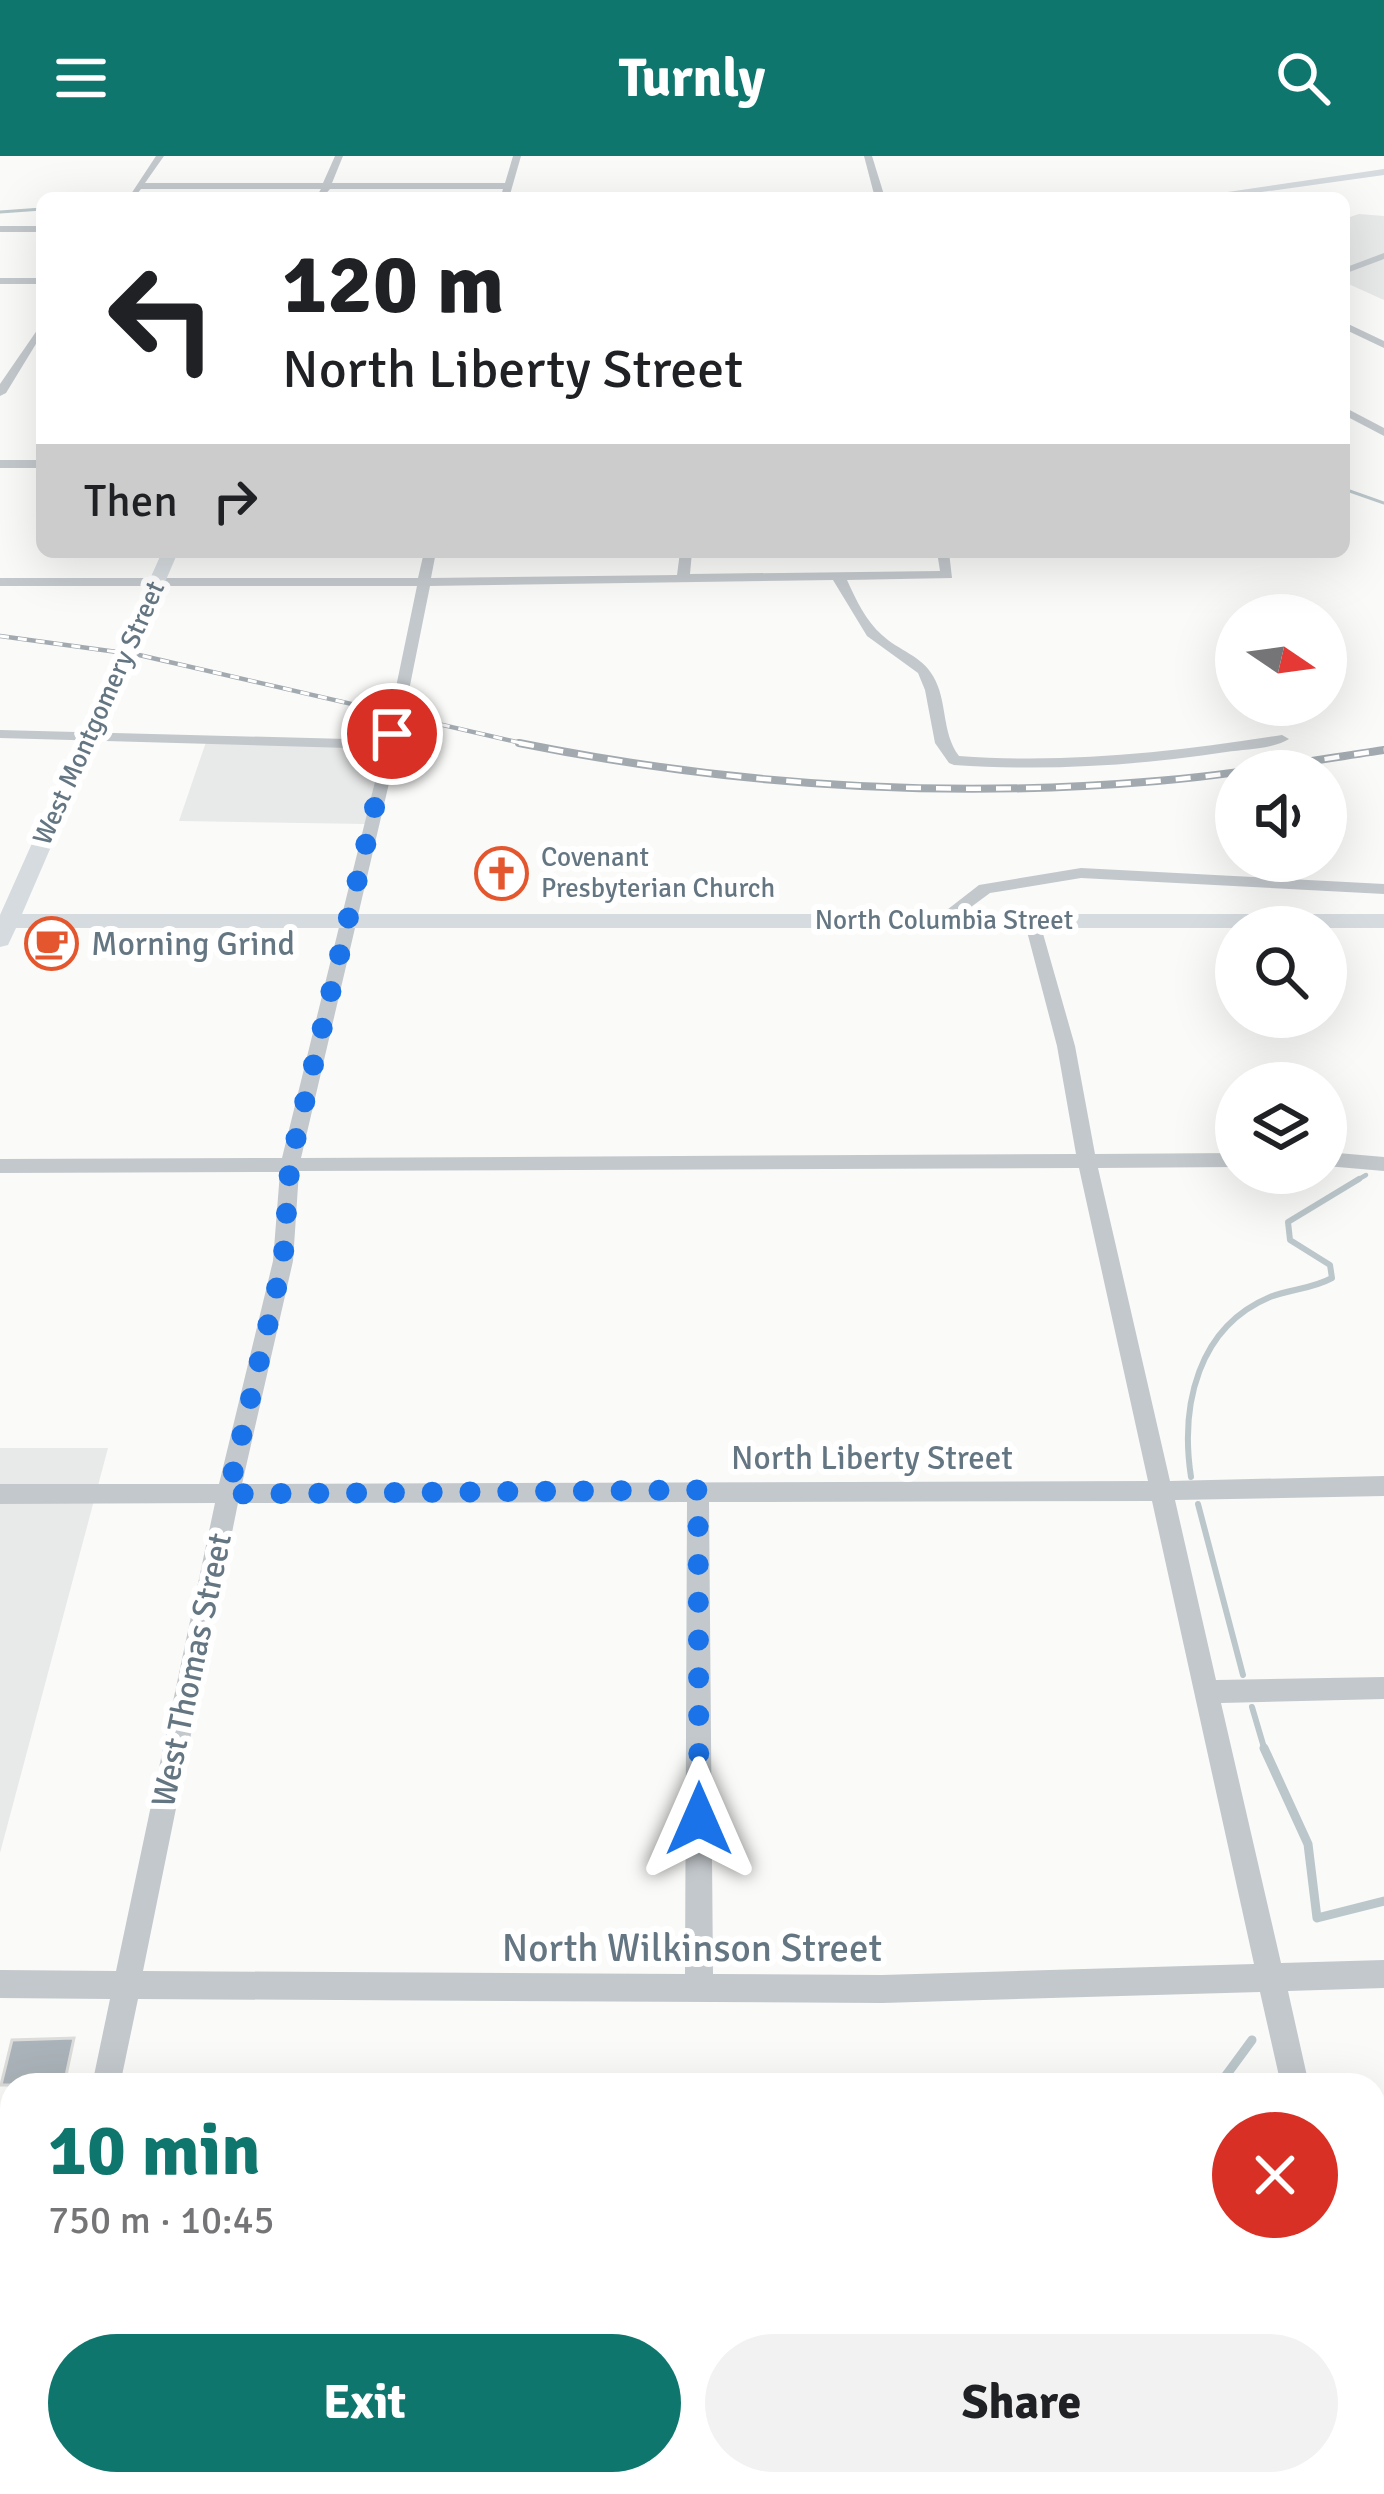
<!DOCTYPE html>
<html lang="en">
<head>
<meta charset="utf-8">
<style>
	body { margin:0; font-family:Signika,sans-serif; background:#f2f2f2; color:#202124; height:100vh; display:flex; flex-direction:column; font-size:45px; white-space:nowrap }
	* { box-sizing:border-box; margin:0 }
	p { font-size:39px; color:#757577 }
	.icon { flex:none; width:66px; height:66px; fill:none; stroke:currentColor; stroke-width:2; stroke-linecap:round; stroke-linejoin:round }
	.map { position:relative; flex:1; overflow:hidden }
	.side { position:absolute; left:0px; top:1917px; width:1386px; height:423px; display:flex; flex-direction:column; background:#fff; border-radius:36px 36px 0 0; box-shadow:0 12px 48px #0002 }
	.side>* { flex:none }
	.top-card { position:absolute; left:36px; top:36px; width:1314px; height:366px; border-radius:18px; box-shadow:0 12px 48px #0002; background:#fff; color:#202124; overflow:hidden }
	.needle { width:78px; rotate:103deg }
	.buttons { position:absolute; left:1215px; top:438px; display:grid; gap:24px }
	.buttons a { display:grid; place-items:center; width:132px; height:132px; border-radius:50%; background:#fff; box-shadow:0 12px 48px #0002; font-size:60px }
	.pin { position:absolute; display:grid; place-items:center; width:102px; height:102px; color:#fff; margin:-51px; border:6px solid #fff; border-radius:50%; box-shadow:0 3px 12px #0007 }
	.me { position:absolute; width:132px; margin:-66px; rotate:0deg; stroke-linejoin:round; filter:drop-shadow(0 0 9px #0008) }
	.turn { display:flex; align-items:center; gap:42px; height:252px; padding:0 48px; font-size:54px }
	.turn .icon { width:156px; height:156px; stroke-width:2.5 }
	.turn b { display:block; font-size:84px; line-height:102px }
	.then { display:flex; align-items:center; height:114px; padding:0 48px; background:#0003; gap:24px; font-size:45px }
	.round { display:grid; place-items:center; flex:none; width:126px; height:126px; border-radius:63px; background:#f2f2f2 }
	.headline { display:flex; align-items:center; justify-content:space-between; height:204px; padding:0 48px }
	h1 { font-size:72px; font-weight:800; line-height:90px; color:#0f766e }
	.action { display:flex; gap:24px; margin-top:auto; padding:24px 48px }
	.action a { flex:1; height:138px; border-radius:72px; background:#0f766e; color:#fff; font-size:48px; font-weight:800; line-height:138px; text-align:center }
	.action a+a { background:#f2f2f2; color:#202124 }
	header { display:flex; justify-content:space-between; align-items:center; height:156px; padding:0 48px; background:#0f766e; color:#fff; font-size:54px; font-weight:800 }
	.map>svg:first-child { display:block }
	.built { fill:#e8e9e9 }
	.lines { fill:none; stroke-linecap:round; stroke-linejoin:round }
	.stream-far3 { stroke:#bbc7cb; stroke-width:3 }
	.stream-far2 { stroke:#bbc7cb; stroke-width:4.5 }
	.stream-far1 { stroke:#bbc7cb; stroke-width:6 }
	.stream { stroke:#bbc7cb; stroke-width:9 }
	.building { fill:#aab3b9; stroke:#dcdcda; stroke-width:3 }
	.minor { fill:#c3c8cc; fill-rule:evenodd }
	.major { fill:#d6dbdf; fill-rule:evenodd }
	.rail-far1-casing { stroke:#a2aab0; stroke-width:4.5 }
	.rail-casing { stroke:#a2aab0; stroke-width:8 }
	.rail-far1 { stroke:#fff; stroke-width:3; stroke-dasharray:9; stroke-linecap:butt }
	.rail { stroke:#fff; stroke-width:4.5; stroke-dasharray:15; stroke-linecap:butt }
	.route { stroke:#1a73e8; stroke-width:21; stroke-dasharray:0 37.8 }
	.labels { text-anchor:middle; dominant-baseline:central; stroke-width:12; stroke-linejoin:round; paint-order:stroke }
	.far-street-label { font-size:27px; fill:#657683; stroke:#fff }
	.far-poi-label { font-size:27px; fill:#657683; stroke:#fff; text-anchor:start }
	.poi-label { font-size:33px; fill:#657683; stroke:#fff; text-anchor:start }
	.street-label { font-size:33px; fill:#657683; stroke:#fff }
	.near-street-label { font-size:39px; fill:#657683; stroke:#fff }
</style>
</head>
<body>
<header><svg class="icon" aria-label="menu" viewBox="0 0 24 24"><path d="M4 6h16M4 12h16M4 18h16"/></svg>Turnly<svg class="icon" aria-label="search" viewBox="0 0 24 24"><circle cx="10" cy="10" r="6"/><path d="M15 15l6 6"/></svg></header>
<div class="map">
<svg width="1384" height="2338" viewBox="0 0 1384 2338">
	<rect width="100%" height="100%" fill="#fafaf8"/>
	<g class="built">
		<path d="M 1359,58 L 1384,60 L 1384,144 L 1344,126 L 1344,63 Z"/>
		<path d="M 206,586 L 360,590 L 382,595 L 365,668 L 179,665 Z"/>
		<path d="M 0,1292 L 108,1292 L 0,1697 Z"/>
	</g>
	<g class="lines">
		<g class="stream-far3">
			<path d="M 0,56 L 42,53"/>
			<path d="M 1344,333 L 1384,347"/>
		</g>
		<path class="stream-far2" d="M 1354,1026 L 1366,1019"/>
		<g class="stream-far1">
			<path d="M 1191,1321 C 1180,1249 1198,1171 1270,1141 C 1291,1133 1312,1133 1332,1122 L 1330,1109 L 1290,1084 L 1288,1066 L 1359,1023"/>
			<path d="M 1198,1348 L 1243,1519"/>
			<path d="M 1252,1551 L 1265,1595"/>
		</g>
		<g class="stream">
			<path d="M 1264,1592 L 1308,1688 L 1317,1762 L 1384,1745"/>
			<path d="M 1219,1929 L 1252,1884"/>
			<path d="M 921,2338 L 928,2328"/>
		</g>
	</g>
	<path class="building" d="M 74,1882 L 64,1929 L 1,1929 L 12,1884 Z"/>
	<g class="lines">
		<g class="minor">
			<path d="M 156,0 L 164,0 L 145,27 L 323,27 L 335,0 L 343,0 L 332,27 L 505,27 L 513,0 L 521,0 L 509,42 L 501,40 L 503,33 L 330,33 L 323,41 L 318,38 L 321,33 L 141,33 L 137,38 L 131,38 Z"/>
			<path d="M 864,0 L 872,0 L 885,42 L 875,42 Z"/>
			<rect x="0" y="70" width="42" height="6"/>
			<path d="M 1384,97 L 1384,103 L 1344,118 L 1344,112 Z"/>
			<rect x="0" y="122" width="42" height="6"/>
			<path d="M 1344,166 L 1384,185 L 1384,192 L 1344,173 Z"/>
			<path d="M 42,167 L 42,178 L 6,237 L 0,240 L 0,228 Z"/>
			<path d="M 1344,251 L 1384,272 L 1384,280 L 1344,259 Z"/>
			<rect x="0" y="304" width="42" height="8"/>
			<path d="M 424,396 L 436,396 L 431,422 L 677,419 L 680,396 L 692,396 L 690,418 L 940,415 L 937,396 L 949,396 L 952,422 L 847,424 C 856,444 866,465 882,479 C 899,495 921,499 933,520 C 948,545 941,576 959,600 C 1068,608 1174,596 1282,579 L 1289,583 C 1273,593 1246,593 1226,596 C 1135,610 1046,615 954,609 L 949,607 L 935,587 L 925,534 L 918,517 L 867,480 L 833,424 L 430,430 L 398,589 L 301,1002 L 1076,998 L 1057,890 L 1024,764 L 1032,759 L 1038,760 L 1075,890 L 1095,998 L 1236,997 L 1236,1011 L 1098,1012 L 1170,1325 L 1384,1320 L 1384,1340 L 1175,1344 L 1216,1524 L 1384,1521 L 1384,1543 L 1221,1547 L 1281,1807 L 1384,1804 L 1384,1832 L 1288,1835 L 1309,1929 L 1281,1929 L 1260,1836 L 882,1847 L 138,1843 L 120,1929 L 92,1929 L 110,1843 L 0,1842 L 0,1814 L 116,1815 L 215,1347 L 0,1348 L 0,1328 L 219,1328 L 273,1105 L 280,1016 L 0,1017 L 0,1003 L 282,1002 L 383,593 L 0,582 L 0,574 L 385,584 L 417,430 L 0,430 L 0,422 L 418,422 ZM 1079,1012 L 1148,1325 L 242,1328 L 293,1105 L 299,1015 ZM 1152,1345 L 1254,1808 L 882,1819 L 713,1818 L 709,1346 ZM 687,1346 L 685,1818 L 143,1815 L 238,1347 Z"/>
			<path d="M 1081,712 L 1384,728 L 1384,738 L 1081,722 L 990,737 L 948,768 L 942,769 L 934,764 L 979,729 Z"/>
			<path d="M 1326,996 L 1384,1001 L 1384,1015 L 1326,1010 Z"/>
			<path d="M 1374,2264 L 1384,2268 L 1384,2338 L 1372,2337 L 1369,2328 L 1374,2328 Z"/>
			<path d="M 12,2315 L 12,2328 L 38,2328 L 36,2338 L 2,2338 Z"/>
		</g>
		<g class="major">
			<path d="M 1384,13 L 1384,19 L 1219,42 L 1187,42 Z"/>
			<path d="M 162,396 L 178,396 L 22,758 L 1384,758 L 1384,772 L 16,772 L 8,789 L 0,791 L 0,759 Z"/>
		</g>
		<defs>
			<path id="rail-far1" d="M 0,480 L 139,499 L 534,590"/>
			<path id="rail" d="M 519,587 C 728,629 945,643 1157,625 C 1233,619 1309,605 1384,594"/>
		</defs>
		<use href="#rail-far1" class="rail-far1-casing"/>
		<use href="#rail" class="rail-casing"/>
		<use href="#rail-far1" class="rail-far1"/>
		<use href="#rail" class="rail"/>
	</g>
	<g class="lines">
		<path class="route" d="M 392,578 L 290,1008 L 283,1105 L 228,1338 L 698,1334 L 699,1663"/>
	</g>
	<defs>
		<symbol id="church-ring" viewBox="-11 -11 22 22"><circle r="9.5" fill="#fff" stroke="#e4572e" stroke-width="1.5"/><path d="M-1.2-6h2.4v3.5h3.3v2.4h-3.3V6h-2.4V-.1h-3.3v-2.4h3.3Z" fill="#e4572e"/></symbol>
		<symbol id="cafe-ring" viewBox="-11 -11 22 22"><circle r="9.5" fill="#fff" stroke="#e4572e" stroke-width="1.5"/><path d="M-5.5-4.5H6V0H3Q3 3.5 0 3.5H-2.5Q-5.5 3.5-5.5 0ZM3-3.2v2h1.7v-2ZM-6 4.5H4V6H-6Z" fill="#e4572e"/></symbol>
	</defs>
	<g fill-rule="evenodd">
		<use href="#church-ring" x="472" y="688" width="59" height="59"/>
		<use href="#cafe-ring" x="22" y="758" width="59" height="59"/>
	</g>
	<g class="labels">
		<g class="far-street-label">
			<text transform="translate(99 557) rotate(-66)">West Montgomery Street</text>
			<text x="944" y="764">North Columbia Street</text>
		</g>
		<g class="far-poi-label">
			<text x="541" y="701">Covenant<tspan x="541" dy="31">Presbyterian Church</tspan></text>
		</g>
		<g class="poi-label">
			<text x="91" y="788">Morning Grind</text>
		</g>
		<g class="street-label">
			<text x="872" y="1302">North Liberty Street</text>
			<text transform="translate(192 1514) rotate(-78)">West Thomas Street</text>
		</g>
		<g class="near-street-label">
			<text x="692" y="1792">North Wilkinson Street</text>
		</g>
	</g>
</svg>
<div class="buttons">
<a><svg class="needle" viewBox="-14 -14 28 28"><path d="M0-13l5 13h-10z" fill="#e53935"/><path d="M0 13l5-13h-10z" fill="#757577"/></svg></a>
<a><svg class="icon" aria-label="sound" viewBox="0 0 24 24"><path d="M4 9h4l5-4v14l-5-4H4zM17 9q2 3 0 6"/></svg></a>
<a><svg class="icon" aria-label="search" viewBox="0 0 24 24"><circle cx="10" cy="10" r="6"/><path d="M15 15l6 6"/></svg></a>
<a><svg class="icon" aria-label="layers" viewBox="0 0 24 24"><path d="M12 4l9 5-9 5-9-5zM3 14l9 5 9-5"/></svg></a>
</div>
<div class="pin" style="left:392px;top:578px;background:#d93025"><svg class="icon" aria-label="arrive" viewBox="0 0 24 24"><path d="M6 21V4h12l-3 4 3 4H6"/></svg></div>
<svg class="me" style="left:699px;top:1663px" viewBox="-20 -20 40 40"><path d="M0-17L14 15 0 8-14 15z" fill="#1a73e8" stroke="#fff" stroke-width="4"/></svg>
<div class="top-card">
<div class="turn"><svg class="icon" aria-label="left" viewBox="0 0 24 24"><path d="M17 20v-9H6M10 6l-5 5 5 5"/></svg><div><b>120 m</b>North Liberty Street</div></div>
<div class="then">Then<svg class="icon" aria-label="right" viewBox="0 0 24 24"><path d="M7 20v-9h11M14 6l5 5-5 5"/></svg></div>
</div>
<section class="side">
<div class="headline"><div><h1>10 min</h1><p>750 m · 10:45</p></div><a class="round" style="background:#d93025;color:#fff"><svg class="icon" aria-label="close" viewBox="0 0 24 24"><path d="M6 6l12 12M18 6L6 18"/></svg></a></div>
<div class="action"><a>Exit</a><a>Share</a></div>
</section>
</div>
</body>
</html>
